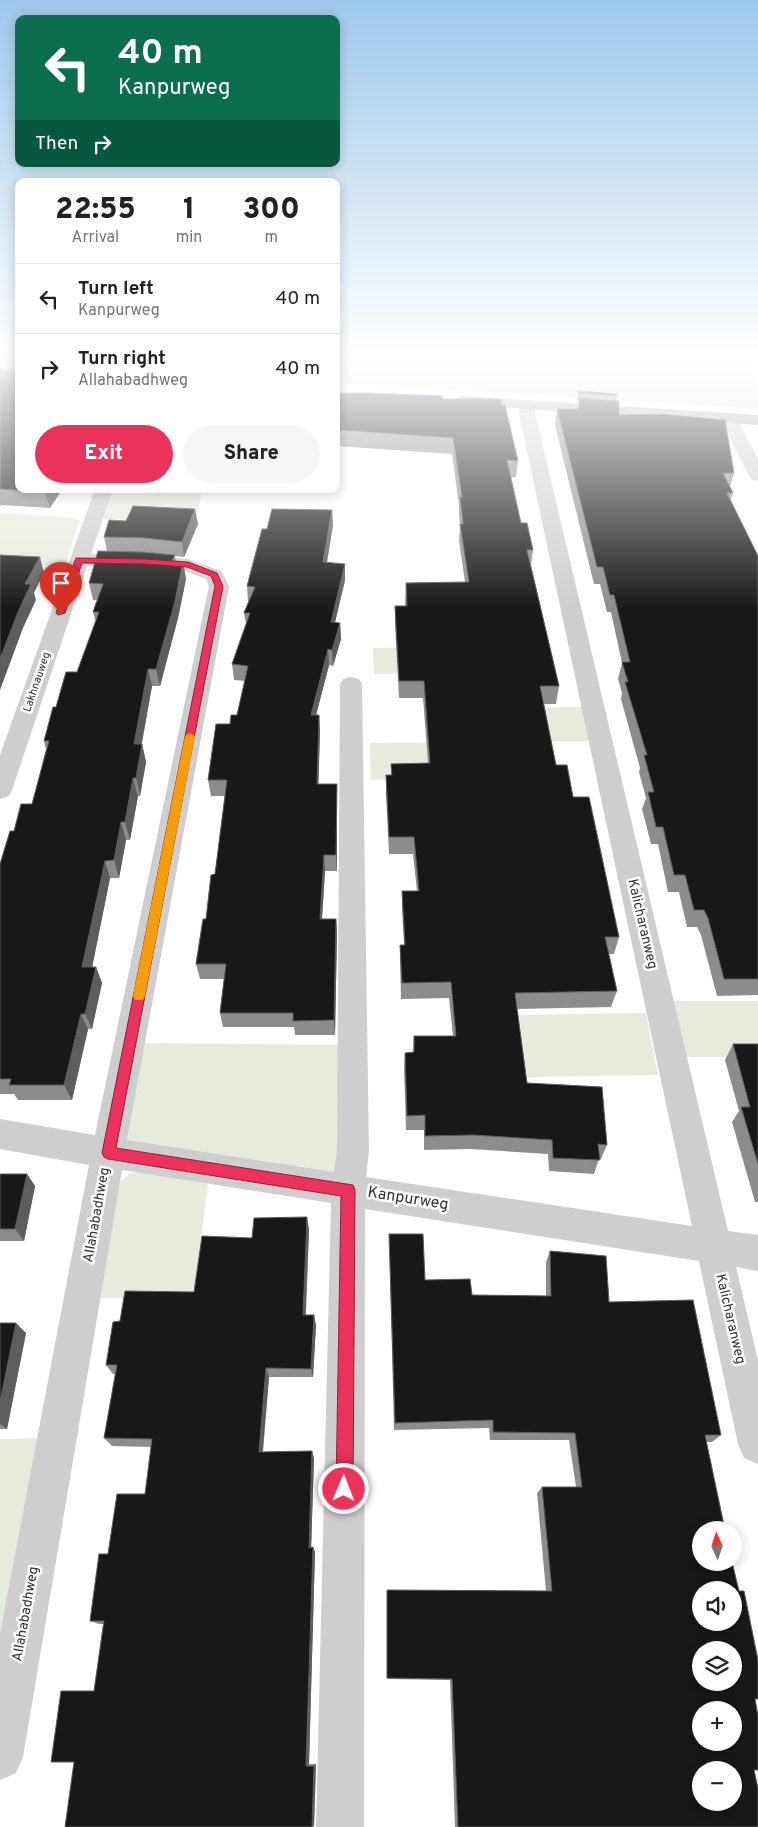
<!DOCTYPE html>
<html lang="en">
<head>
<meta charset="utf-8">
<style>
	body { margin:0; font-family:Overpass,sans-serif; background:#f6f6f6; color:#222; height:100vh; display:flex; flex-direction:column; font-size:19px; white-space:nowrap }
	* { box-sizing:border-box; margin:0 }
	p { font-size:16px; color:#767676 }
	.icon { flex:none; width:28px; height:28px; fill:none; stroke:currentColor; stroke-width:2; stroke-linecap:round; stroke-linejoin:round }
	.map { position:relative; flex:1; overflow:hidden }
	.drawer { position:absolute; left:15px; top:178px; width:325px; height:315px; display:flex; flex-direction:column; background:#fff; border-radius:10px; box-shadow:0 2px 12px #0003 }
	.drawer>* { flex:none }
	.top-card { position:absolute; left:15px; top:15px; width:325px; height:152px; border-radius:10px; box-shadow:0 2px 12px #0003; background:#0b6e4f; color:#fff; overflow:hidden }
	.needle { width:32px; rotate:357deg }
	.tools { position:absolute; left:692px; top:1521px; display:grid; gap:10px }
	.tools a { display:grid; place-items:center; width:50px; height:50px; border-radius:50%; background:#fff; box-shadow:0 2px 12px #0003; font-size:25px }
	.pin { position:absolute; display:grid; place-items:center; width:42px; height:42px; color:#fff; margin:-51px -21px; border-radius:50% 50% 50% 0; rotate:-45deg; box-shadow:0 0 5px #0007 }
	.pin .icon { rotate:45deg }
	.me { position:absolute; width:55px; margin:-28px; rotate:1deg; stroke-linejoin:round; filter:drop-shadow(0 0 4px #0008) }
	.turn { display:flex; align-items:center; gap:18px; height:105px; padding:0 20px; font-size:22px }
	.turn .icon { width:65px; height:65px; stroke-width:2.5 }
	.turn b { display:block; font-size:35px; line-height:42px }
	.then { display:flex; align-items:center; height:48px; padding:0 20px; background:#0003; gap:10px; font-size:19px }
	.eta { display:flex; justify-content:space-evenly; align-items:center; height:85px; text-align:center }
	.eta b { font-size:30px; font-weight:800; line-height:35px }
	.primary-button { display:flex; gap:10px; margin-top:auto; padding:10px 20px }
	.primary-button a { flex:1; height:58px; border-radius:30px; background:#ea325a; color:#fff; font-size:20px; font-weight:800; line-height:58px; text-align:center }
	.primary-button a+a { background:#f6f6f6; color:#222 }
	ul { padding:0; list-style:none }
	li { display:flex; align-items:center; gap:15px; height:70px; padding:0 20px; border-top:1px solid #e0e0e0 }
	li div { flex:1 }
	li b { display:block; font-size:19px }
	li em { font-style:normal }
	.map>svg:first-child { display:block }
	.green { fill:#e7ebdd }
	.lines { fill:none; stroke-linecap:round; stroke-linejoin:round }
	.street { fill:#cecece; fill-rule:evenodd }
	.primary { fill:#a9a9a9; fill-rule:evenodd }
	.wall { fill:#8c8c8c }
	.shaded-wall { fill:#5d5d5d }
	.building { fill:#181818; stroke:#5d5d5d; fill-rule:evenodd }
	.route { fill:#ea325a; stroke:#98203a }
	.slow { fill:#f59e0b }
	.labels { text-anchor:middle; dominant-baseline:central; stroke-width:5; stroke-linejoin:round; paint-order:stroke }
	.far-street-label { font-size:11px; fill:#313131; stroke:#fff }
	.street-label { font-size:14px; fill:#313131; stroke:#fff }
	.near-street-label { font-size:16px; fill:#313131; stroke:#fff }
</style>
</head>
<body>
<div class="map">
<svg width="758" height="1827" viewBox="0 0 758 1827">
	<rect width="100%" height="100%" fill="#fff"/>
	<g class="green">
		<path d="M 336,354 L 747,354 L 758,390 L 758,409 L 336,383 Z"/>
		<path d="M 112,489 L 202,489 L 196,523 L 102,519 Z"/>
		<path d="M 0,513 L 75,518 L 79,521 L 66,564 L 53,566 L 0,563 Z"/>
		<path d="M 467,647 L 470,673 L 374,674 L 373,648 Z"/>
		<path d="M 582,707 L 590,741 L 484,741 L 480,708 Z"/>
		<path d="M 478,742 L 482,778 L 371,780 L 370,743 Z"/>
		<path d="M 670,1001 L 758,1001 L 758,1057 L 683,1057 Z"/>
		<path d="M 646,1013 L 658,1075 L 527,1077 L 519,1015 Z"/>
		<path d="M 141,1043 L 350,1045 L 336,1173 L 136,1145 L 127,1139 Z"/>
		<path d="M 146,1172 L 208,1184 L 193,1298 L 96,1298 L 120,1181 L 131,1173 Z"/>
		<path d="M 41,1438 L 0,1659 L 0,1439 Z"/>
	</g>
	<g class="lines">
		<g class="street">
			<path d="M 2,354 L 17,354 L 5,374 L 0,376 L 0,358 Z"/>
			<path d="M 525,399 L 531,401 L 533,404 L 728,1231 L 758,1235 L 758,1271 L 736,1267 L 758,1360 L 758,1464 L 744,1458 L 738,1444 L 699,1261 L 365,1209 L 364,1827 L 316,1827 L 331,1203 L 122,1170 L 23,1757 L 16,1773 L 0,1780 L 0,1634 L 89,1165 L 0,1149 L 0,1119 L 95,1135 L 209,586 L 206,579 L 185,571 L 147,567 L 87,566 L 12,790 L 9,796 L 0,799 L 0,755 L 95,489 L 113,489 L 91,554 L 147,555 L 188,559 L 221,571 L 229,586 L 127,1140 L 334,1172 L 337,1151 L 340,684 L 343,679 L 351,677 L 359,679 L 362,684 L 369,1151 L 366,1177 L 692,1226 L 517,404 L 519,401 Z"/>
			<path d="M 728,413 L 734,415 L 736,418 L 758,459 L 758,481 L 752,480 L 749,476 L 720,418 L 722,415 Z"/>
		</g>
		<path class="primary" d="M 463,396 L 758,415 L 758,425 L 457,404 L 455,401 L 457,398 Z"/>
	</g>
	<g class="wall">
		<path d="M 19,354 L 19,489 L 79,489 L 77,492 L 61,491 L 50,508 L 1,505 L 0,507 L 0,369 L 8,370 L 4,356 Z"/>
		<path d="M 578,391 L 617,396 L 616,401 L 619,415 L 734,473 L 730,487 L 733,493 L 730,501 L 758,556 L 758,995 L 717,996 L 701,935 L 697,927 L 687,927 L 679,892 L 668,892 L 658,844 L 651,844 L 642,809 L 646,798 L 639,772 L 640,768 L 621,699 L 622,693 L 618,679 L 622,663 L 611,612 L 607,612 L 600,584 L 594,584 L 555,425 L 557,409 L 577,409 L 579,401 L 577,401 Z"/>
		<path d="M 336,393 L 443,399 L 501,405 L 518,461 L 516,477 L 511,477 L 521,523 L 533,550 L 531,566 L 559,686 L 556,704 L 544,704 L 556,765 L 573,797 L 619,937 L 614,954 L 609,954 L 617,991 L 611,1007 L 517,1009 L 527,1083 L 607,1145 L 601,1159 L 599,1159 L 594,1174 L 549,1171 L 548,1154 L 471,1149 L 424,1150 L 424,1130 L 406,1130 L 404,1068 L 405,1053 L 413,1053 L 414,1036 L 453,1036 L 449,998 L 401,999 L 400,961 L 400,945 L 404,945 L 402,908 L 402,891 L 417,891 L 413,854 L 389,854 L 386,793 L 386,775 L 391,775 L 391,764 L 428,763 L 423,698 L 399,698 L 395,624 L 395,606 L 405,606 L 406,583 L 465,582 L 459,541 L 460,526 L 459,514 L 459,505 L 452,454 L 336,446 Z"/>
		<path d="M 332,510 L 333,525 L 327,563 L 345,580 L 335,623 L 340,623 L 341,639 L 333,666 L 329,665 L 316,715 L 319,715 L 320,731 L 318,784 L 337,800 L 337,871 L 325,871 L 322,919 L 336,919 L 337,934 L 335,1035 L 295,1035 L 294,1027 L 223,1027 L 220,1013 L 224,979 L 200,979 L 196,964 L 215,874 L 225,796 L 211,796 L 208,780 L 230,724 L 237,715 L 245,681 L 234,680 L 232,664 L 246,624 L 244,613 L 248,602 L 247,586 L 267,529 Z"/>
		<path d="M 198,524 L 184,557 L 175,556 L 176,561 L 183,562 L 186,579 L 178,618 L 160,686 L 152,686 L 142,744 L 146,762 L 140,796 L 138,796 L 130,840 L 126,840 L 119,878 L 110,878 L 92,967 L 96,967 L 102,983 L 92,1029 L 88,1029 L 72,1100 L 18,1100 L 14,1094 L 0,1094 L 0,864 L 14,831 L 32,804 L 46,749 L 44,741 L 56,707 L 77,672 L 96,622 L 93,612 L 97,600 L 93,600 L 89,583 L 107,551 L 104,537 Z"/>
		<path d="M 733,1044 L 758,1044 L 758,1202 L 755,1202 L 732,1122 L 739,1111 L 725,1060 Z"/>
		<path d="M 0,1174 L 27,1174 L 35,1186 L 24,1241 L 0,1241 Z"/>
		<path d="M 309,1229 L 306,1315 L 316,1325 L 313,1377 L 269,1377 L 263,1452 L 314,1458 L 311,1548 L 313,1547 L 315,1552 L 309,1764 L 316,1764 L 314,1826 L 65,1827 L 94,1691 L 103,1624 L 99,1624 L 90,1621 L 108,1554 L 145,1494 L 151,1447 L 112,1446 L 104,1438 L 115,1374 L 113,1374 L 106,1365 L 120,1321 L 194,1292 L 252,1238 Z"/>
		<path d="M 389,1234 L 425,1280 L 472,1295 L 546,1296 L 546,1262 L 550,1251 L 609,1302 L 721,1435 L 712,1442 L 706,1442 L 755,1699 L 754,1770 L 758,1827 L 455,1827 L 450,1680 L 387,1679 L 387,1590 L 546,1591 L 537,1493 L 542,1487 L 576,1487 L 569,1440 L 490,1440 L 489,1428 L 394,1430 Z"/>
		<path d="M 0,1323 L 26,1333 L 7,1429 L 0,1429 Z"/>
	</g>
	<g class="shaded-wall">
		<path d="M 47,489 L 60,489 L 61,491 L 50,508 L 45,492 Z"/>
		<path d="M 195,509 L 198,524 L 184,557 L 182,542 Z"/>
		<path d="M 332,510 L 333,525 L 324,578 L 323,562 Z"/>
		<path d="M 40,557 L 44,573 L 34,593 L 36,600 L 23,628 L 0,690 L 0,659 L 25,584 Z"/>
		<path d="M 183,562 L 186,579 L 178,618 L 160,686 L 156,669 Z"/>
		<path d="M 345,564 L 345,580 L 331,638 L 331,622 Z"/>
		<path d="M 340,623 L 341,639 L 333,666 L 332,650 Z"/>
		<path d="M 328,649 L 329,665 L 312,731 L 311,715 Z"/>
		<path d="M 148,669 L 152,686 L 138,762 L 134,744 Z"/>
		<path d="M 319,715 L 320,731 L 318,800 L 317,784 Z"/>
		<path d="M 142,744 L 146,762 L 140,796 L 136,778 Z"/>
		<path d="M 133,778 L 138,796 L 130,840 L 125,822 Z"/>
		<path d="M 337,784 L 337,871 L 336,855 Z"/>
		<path d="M 121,822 L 126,840 L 119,878 L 114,860 Z"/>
		<path d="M 324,855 L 325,871 L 321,934 L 320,919 Z"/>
		<path d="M 105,861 L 110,878 L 89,983 L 82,967 Z"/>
		<path d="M 336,919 L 337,934 L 335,1035 L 334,1020 Z"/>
		<path d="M 96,967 L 102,983 L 92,1029 L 85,1014 Z"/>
		<path d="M 81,1014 L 88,1029 L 72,1100 L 64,1085 Z"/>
		<path d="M 27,1174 L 35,1186 L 24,1241 L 15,1229 Z"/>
		<path d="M 307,1217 L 309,1229 L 305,1325 L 303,1315 Z"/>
		<path d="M 314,1315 L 316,1325 L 313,1377 L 311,1369 Z"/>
		<path d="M 16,1323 L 26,1333 L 7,1429 L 0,1424 L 0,1402 Z"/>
		<path d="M 266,1368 L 269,1377 L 262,1459 L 259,1452 Z"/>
		<path d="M 312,1451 L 314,1458 L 311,1552 L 309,1548 Z"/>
		<path d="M 313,1547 L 315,1552 L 309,1764 L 306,1766 Z"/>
		<path d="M 316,1764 L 314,1826 L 312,1827 L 314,1766 Z"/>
	</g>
	<g class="building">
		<path d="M 5,354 L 19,354 L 19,489 L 47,489 L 45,492 L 0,489 L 0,369 L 16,371 L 16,358 L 4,356 Z"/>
		<path d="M 578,391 L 617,394 L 617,396 L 578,393 Z"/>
		<path d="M 336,393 L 371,393 L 443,396 L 442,399 L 501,399 L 501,405 L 505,405 L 518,461 L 507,460 L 521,523 L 527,523 L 533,550 L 527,550 L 559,686 L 540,686 L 556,765 L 567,765 L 573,797 L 589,797 L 619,937 L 605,937 L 617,991 L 515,993 L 527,1083 L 602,1087 L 607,1145 L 598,1144 L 600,1160 L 553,1158 L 552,1140 L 473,1135 L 425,1136 L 425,1115 L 407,1116 L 405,1053 L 414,1052 L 414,1036 L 456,1036 L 451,982 L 402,983 L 400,945 L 405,945 L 402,891 L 419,891 L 414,837 L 389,837 L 386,775 L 392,775 L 391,764 L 430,763 L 424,681 L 399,681 L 395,606 L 407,606 L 406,583 L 469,582 L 460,524 L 463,524 L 460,497 L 462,497 L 453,438 L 336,430 Z"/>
		<path d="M 579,398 L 619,401 L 619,415 L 662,414 L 725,420 L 734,473 L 723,473 L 733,493 L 727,493 L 758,556 L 758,979 L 724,979 L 708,918 L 704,910 L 694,910 L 685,875 L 674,875 L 663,827 L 656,827 L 648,792 L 654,792 L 644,755 L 647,755 L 625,682 L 628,682 L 622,662 L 630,662 L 614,595 L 610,595 L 603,567 L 597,567 L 557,409 L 579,409 Z"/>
		<path d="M 133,506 L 195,509 L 182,542 L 144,538 L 104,537 L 109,520 L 126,521 Z"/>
		<path d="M 272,509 L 332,510 L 323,562 L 345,564 L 331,622 L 340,623 L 332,650 L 328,649 L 311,715 L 319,715 L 317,784 L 337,784 L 336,855 L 324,855 L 320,919 L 336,919 L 334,1020 L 293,1021 L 293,1013 L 220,1013 L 226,964 L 196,964 L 203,919 L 206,919 L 211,875 L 215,874 L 227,780 L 208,780 L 216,724 L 230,724 L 231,715 L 237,715 L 248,666 L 232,664 L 250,613 L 244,613 L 255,587 L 247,586 L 262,529 L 267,529 Z"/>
		<path d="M 98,551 L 143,552 L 175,555 L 172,561 L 183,562 L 175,601 L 156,669 L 148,669 L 134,744 L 142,744 L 136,778 L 133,778 L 125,822 L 121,822 L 114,860 L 105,861 L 82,967 L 96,967 L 85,1014 L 81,1014 L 64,1085 L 9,1085 L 11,1079 L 0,1079 L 0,864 L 10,831 L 14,831 L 21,804 L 32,804 L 49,741 L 44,741 L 53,707 L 56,707 L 66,672 L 77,672 L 99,612 L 93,612 L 103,584 L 89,583 Z"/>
		<path d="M 0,555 L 40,557 L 25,584 L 31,584 L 18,612 L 0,659 Z"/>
		<path d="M 733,1044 L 758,1044 L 758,1164 L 741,1107 L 750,1107 Z"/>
		<path d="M 0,1174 L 27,1174 L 15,1229 L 0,1229 Z"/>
		<path d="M 307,1217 L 303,1315 L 314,1315 L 311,1369 L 266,1368 L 259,1452 L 312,1451 L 309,1548 L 313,1547 L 306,1766 L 314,1766 L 312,1827 L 65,1827 L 74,1762 L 51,1762 L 61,1691 L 94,1691 L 104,1621 L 90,1621 L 99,1554 L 108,1554 L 117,1494 L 145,1494 L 152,1439 L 104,1438 L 117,1365 L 106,1365 L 113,1322 L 120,1321 L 125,1291 L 194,1292 L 202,1236 L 252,1238 L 254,1218 Z"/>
		<path d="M 389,1234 L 423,1234 L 425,1280 L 470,1279 L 472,1295 L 551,1296 L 550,1251 L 606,1256 L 609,1302 L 693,1300 L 721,1435 L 705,1435 L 725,1530 L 701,1530 L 701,1562 L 732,1562 L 739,1591 L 744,1591 L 758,1660 L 758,1699 L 755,1699 L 758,1715 L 758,1770 L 754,1770 L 758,1788 L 758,1827 L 458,1827 L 452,1679 L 387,1678 L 387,1590 L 552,1591 L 542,1487 L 582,1487 L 575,1433 L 493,1432 L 493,1420 L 395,1423 ZM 701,1590 L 734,1590 L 734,1622 L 701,1622 ZM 701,1650 L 734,1650 L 734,1682 L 701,1682 ZM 701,1710 L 734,1710 L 734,1742 L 701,1742 ZM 701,1770 L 734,1770 L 734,1802 L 701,1802 Z"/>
		<path d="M 0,1323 L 16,1323 L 0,1402 Z"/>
	</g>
	<linearGradient id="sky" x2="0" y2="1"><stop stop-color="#9dc8ea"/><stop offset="0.58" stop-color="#fff"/><stop offset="1" stop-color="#fff" stop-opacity="0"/></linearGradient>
	<rect width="758" height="610" fill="url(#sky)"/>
	<path class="route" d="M 76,558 L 146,559 L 188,562 L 217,573 L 223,586 L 116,1148 L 353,1185 L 355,1190 L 353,1489 L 350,1495 L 344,1497 L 338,1495 L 336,1489 L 341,1196 L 108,1159 L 104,1157 L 102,1153 L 215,586 L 211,576 L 187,567 L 146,564 L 82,563 L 65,613 L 58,615 L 56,613 Z"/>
	<path class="slow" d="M 190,733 L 195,736 L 145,996 L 143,1000 L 135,1000 L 133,996 L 185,736 Z"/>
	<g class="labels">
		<g class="far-street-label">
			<text transform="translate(37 682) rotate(-71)">Lakhnauweg</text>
		</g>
		<g class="street-label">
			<text transform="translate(642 924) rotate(77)">Kalicharanweg</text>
			<text transform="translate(97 1215) rotate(-80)">Allahabadhweg</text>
			<text transform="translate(730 1319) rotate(77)">Kalicharanweg</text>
			<text transform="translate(26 1614) rotate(-80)">Allahabadhweg</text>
		</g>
		<g class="near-street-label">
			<text transform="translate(408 1199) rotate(9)">Kanpurweg</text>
		</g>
	</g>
</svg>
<div class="tools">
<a><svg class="needle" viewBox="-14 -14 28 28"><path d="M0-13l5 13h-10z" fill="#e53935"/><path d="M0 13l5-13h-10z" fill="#767676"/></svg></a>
<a><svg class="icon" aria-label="sound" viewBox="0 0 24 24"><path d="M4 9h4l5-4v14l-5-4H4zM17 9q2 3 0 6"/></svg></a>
<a><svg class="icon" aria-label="layers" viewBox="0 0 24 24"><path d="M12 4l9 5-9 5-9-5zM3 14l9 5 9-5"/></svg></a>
<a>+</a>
<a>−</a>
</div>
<div class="pin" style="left:61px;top:613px;background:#d93025"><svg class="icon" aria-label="arrive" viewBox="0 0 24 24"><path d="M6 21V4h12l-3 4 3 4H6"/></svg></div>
<svg class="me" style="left:344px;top:1489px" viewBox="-20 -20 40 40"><circle r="17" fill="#ea325a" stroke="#fff" stroke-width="3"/><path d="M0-11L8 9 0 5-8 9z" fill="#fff"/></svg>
<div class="top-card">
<div class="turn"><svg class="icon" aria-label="left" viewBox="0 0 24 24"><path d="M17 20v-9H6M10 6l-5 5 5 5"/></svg><div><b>40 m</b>Kanpurweg</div></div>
<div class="then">Then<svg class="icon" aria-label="right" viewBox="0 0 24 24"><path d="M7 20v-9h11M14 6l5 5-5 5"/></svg></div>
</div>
<section class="drawer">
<div class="eta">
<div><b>22:55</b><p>Arrival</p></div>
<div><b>1</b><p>min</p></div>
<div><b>300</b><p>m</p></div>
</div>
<ul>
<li><svg class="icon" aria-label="left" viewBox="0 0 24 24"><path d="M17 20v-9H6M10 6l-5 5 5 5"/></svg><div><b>Turn left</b><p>Kanpurweg</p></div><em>40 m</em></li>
<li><svg class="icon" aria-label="right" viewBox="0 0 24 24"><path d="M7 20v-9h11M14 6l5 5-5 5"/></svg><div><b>Turn right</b><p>Allahabadhweg</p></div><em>40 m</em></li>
</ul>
<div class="primary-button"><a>Exit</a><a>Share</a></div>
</section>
</div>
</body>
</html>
